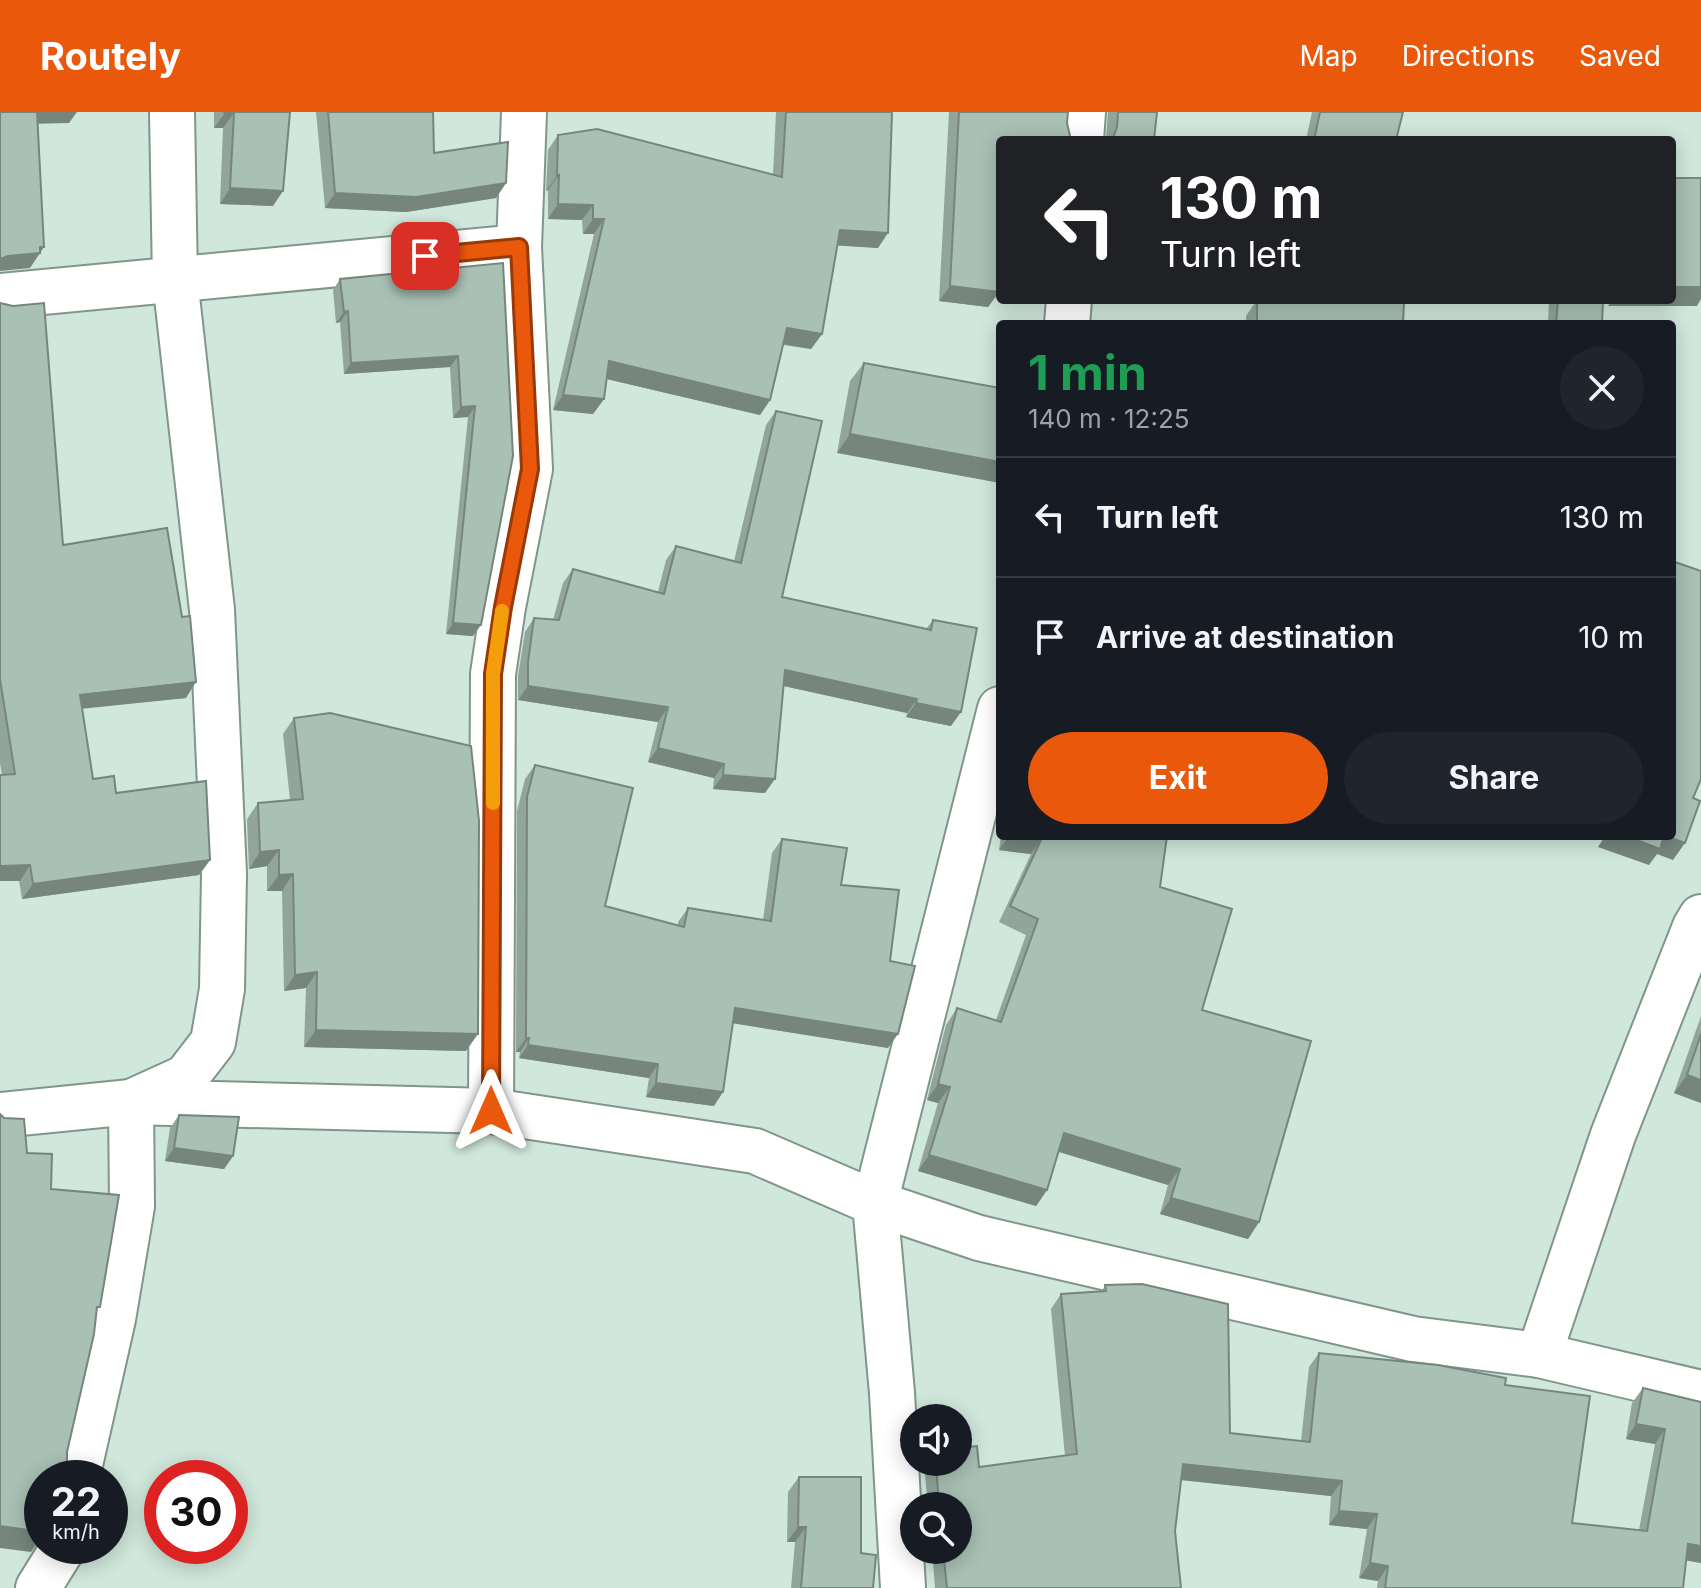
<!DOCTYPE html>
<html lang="en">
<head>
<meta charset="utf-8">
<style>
	body { margin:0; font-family:Inter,sans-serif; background:#20242c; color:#f1f3f6; height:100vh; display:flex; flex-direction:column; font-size:30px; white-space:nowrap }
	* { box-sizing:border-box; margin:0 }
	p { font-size:26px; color:#9ea1a6 }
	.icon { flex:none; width:44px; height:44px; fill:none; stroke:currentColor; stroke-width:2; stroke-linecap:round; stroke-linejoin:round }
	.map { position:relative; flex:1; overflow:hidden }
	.details { position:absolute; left:996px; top:208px; width:680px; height:520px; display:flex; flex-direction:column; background:#171b24; border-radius:8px; box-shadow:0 4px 20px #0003 }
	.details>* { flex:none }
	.hud { position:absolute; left:996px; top:24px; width:680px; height:168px; border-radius:8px; box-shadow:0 4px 20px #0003; background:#202124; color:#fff; overflow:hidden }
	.buttons { position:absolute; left:900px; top:1292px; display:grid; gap:16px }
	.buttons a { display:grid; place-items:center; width:72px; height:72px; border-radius:50%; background:#171b24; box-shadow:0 4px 20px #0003; font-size:40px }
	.speed { position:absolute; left:24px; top:1348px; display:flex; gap:16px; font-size:40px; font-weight:700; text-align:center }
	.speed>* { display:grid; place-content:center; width:104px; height:104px; border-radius:50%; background:#171b24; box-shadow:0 4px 20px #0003; line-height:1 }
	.speed small { font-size:20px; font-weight:400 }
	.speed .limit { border:12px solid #d22; background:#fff; color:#111 }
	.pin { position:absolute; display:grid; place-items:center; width:68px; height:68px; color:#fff; margin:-34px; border-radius:16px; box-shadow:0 4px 12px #0006 }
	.me { position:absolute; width:88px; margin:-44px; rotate:0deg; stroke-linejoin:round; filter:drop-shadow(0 0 6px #0008) }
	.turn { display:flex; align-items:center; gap:28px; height:168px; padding:0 32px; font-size:36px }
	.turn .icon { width:104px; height:104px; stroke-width:2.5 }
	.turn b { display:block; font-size:56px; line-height:68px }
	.round { display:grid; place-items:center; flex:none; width:84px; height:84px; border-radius:42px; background:#20242c }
	.summary { display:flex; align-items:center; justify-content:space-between; height:136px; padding:0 32px }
	h1 { font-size:48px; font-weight:700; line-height:60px; color:#1e9e55 }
	.action { display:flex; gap:16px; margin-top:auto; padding:16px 32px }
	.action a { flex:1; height:92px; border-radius:48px; background:#ea580c; color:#fff; font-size:32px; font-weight:700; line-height:92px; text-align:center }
	.action a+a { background:#20242c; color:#f1f3f6 }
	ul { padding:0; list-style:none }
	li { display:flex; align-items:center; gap:24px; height:120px; padding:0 32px; border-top:2px solid #363941 }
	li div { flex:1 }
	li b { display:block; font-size:30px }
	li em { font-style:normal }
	header { display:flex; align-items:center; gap:48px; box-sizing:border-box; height:112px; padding:0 40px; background:#ea580c; color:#fff }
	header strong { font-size:38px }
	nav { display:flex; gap:44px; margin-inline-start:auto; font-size:28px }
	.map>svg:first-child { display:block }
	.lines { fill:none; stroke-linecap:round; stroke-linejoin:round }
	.minor-casing { stroke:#80968b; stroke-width:48 }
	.minor { stroke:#fff; stroke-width:44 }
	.wall { fill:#91a59b }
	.shaded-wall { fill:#76867e }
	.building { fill:#a9c0b4; stroke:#76867e; stroke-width:2 }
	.route-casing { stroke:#983908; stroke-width:20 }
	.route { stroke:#ea580c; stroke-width:14 }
	.slow { stroke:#f59e0b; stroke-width:14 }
</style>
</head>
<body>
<header>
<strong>Routely</strong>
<nav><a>Map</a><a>Directions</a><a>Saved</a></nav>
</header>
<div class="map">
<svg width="1701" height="1476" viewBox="0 0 1701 1476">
	<rect width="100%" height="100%" fill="#d0e7db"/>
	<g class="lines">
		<defs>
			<g id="minor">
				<path d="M 1081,28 L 1083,0"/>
				<path d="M 0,184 L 519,135 L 524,0"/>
				<path d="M 1067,212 L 1069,188"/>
				<path d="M 491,999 L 493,562 L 503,495 L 530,357 L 519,135"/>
				<path d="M 0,1003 L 131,990 L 491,999 L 755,1039 L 875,1091 L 979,1126 L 1413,1227 L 1539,1243 L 1701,1281"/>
				<path d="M 1539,1243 L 1613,1023 L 1695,815 L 1701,805"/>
				<path d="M 77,1366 L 113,1207 L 132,1094 L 131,990 L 186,965 L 213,930 L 222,877 L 224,762 L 212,498 L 175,167 L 172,0"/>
				<path d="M 38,1476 L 61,1439 L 62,1434"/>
				<path d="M 903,1476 L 892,1281 L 875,1091 L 1000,597"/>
			</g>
		</defs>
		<use href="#minor" class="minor-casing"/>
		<use href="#minor" class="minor"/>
	</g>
	<g class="wall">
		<path d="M 214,0 L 290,0 L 273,94 L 220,92 L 223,16 L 214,16 Z"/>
		<path d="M 316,0 L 433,0 L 434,41 L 506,71 L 496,86 L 406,100 L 325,96 Z"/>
		<path d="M 776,0 L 892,0 L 878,136 L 837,133 L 822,222 L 811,237 L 783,233 L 770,288 L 760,303 L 607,267 L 604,287 L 593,302 L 553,298 L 594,122 L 583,122 L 582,108 L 548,107 L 548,78 L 546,79 L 548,38 L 558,23 L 773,63 Z"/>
		<path d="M 949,0 L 1068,0 L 1000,28 L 999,180 L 988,195 L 939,189 Z"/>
		<path d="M 1108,0 L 1157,0 L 1154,28 L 1106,28 Z"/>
		<path d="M 1312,0 L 1403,0 L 1396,28 L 1306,28 Z"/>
		<path d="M 503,151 L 473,524 L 446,522 L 468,305 L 453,306 L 450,255 L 344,262 L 340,210 L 336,211 L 333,178 L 340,167 Z"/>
		<path d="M 1257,188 L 1403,212 L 1246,212 L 1246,204 Z"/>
		<path d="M 1549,188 L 1603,188 L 1602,212 L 1548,212 Z"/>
		<path d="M 0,191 L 63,433 L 186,586 L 82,596 L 93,667 L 116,681 L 210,748 L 199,763 L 22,787 L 0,651 Z"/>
		<path d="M 864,251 L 1000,276 L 837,341 L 850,269 Z"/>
		<path d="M 776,299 L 782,485 L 926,517 L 933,508 L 951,614 L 906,605 L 907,601 L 783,574 L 765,681 L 713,677 L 714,666 L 648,650 L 658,610 L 518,588 L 518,564 L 525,520 L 534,506 L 553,508 L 563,471 L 573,457 L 658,480 L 666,448 L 676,434 L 734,449 L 766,313 Z"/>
		<path d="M 294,606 L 466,939 L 304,935 L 306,876 L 284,879 L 282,779 L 267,779 L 267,754 L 249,757 L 247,707 L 258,691 L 290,688 L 283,622 Z"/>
		<path d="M 535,653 L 605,794 L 678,813 L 678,810 L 688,796 L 763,808 L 772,741 L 782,727 L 841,773 L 890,849 L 888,936 L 733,911 L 714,994 L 646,985 L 649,966 L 519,946 L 520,940 L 516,940 L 517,699 L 525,667 Z"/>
		<path d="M 1001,724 L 1167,724 L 1160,775 L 1202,898 L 1259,1110 L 1248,1127 L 1160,1102 L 1168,1073 L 1059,1040 L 1047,1078 L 1036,1094 L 918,1059 L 938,991 L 927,988 L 946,913 L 957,896 L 996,908 L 1026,823 L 999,810 L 1031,742 L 999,738 Z"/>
		<path d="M 1701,904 L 1701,991 L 1674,981 Z"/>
		<path d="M 179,1003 L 233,1044 L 224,1057 L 165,1049 L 170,1016 Z"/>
		<path d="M 1105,1173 L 1230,1321 L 1301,1329 L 1309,1255 L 1319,1241 L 1505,1273 L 1572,1411 L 1639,1418 L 1655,1332 L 1626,1327 L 1632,1291 L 1643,1276 L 1701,1290 L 1701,1451 L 1686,1448 L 1683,1476 L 1377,1476 L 1378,1469 L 1359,1466 L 1367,1417 L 1329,1413 L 1331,1384 L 1181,1368 L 1175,1419 L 1181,1476 L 935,1476 L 932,1438 L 958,1438 L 958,1394 L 928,1394 L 924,1353 L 926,1350 L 958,1350 L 979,1355 L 1065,1344 L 1051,1197 L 1061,1182 L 1102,1179 Z"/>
		<path d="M 799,1365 L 861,1441 L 873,1476 L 791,1476 L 795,1430 L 787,1430 L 788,1380 Z"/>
	</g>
	<g class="shaded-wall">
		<path d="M 35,0 L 77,0 L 69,11 L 27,12 Z"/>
		<path d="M 225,1 L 234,1 L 223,16 L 214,16 Z"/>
		<path d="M 559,63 L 548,78 L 546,79 L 557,64 Z"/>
		<path d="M 506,71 L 496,86 L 406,100 L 325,96 L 335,81 Z"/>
		<path d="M 230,76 L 283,79 L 273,94 L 220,92 Z"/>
		<path d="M 558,92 L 593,93 L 582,108 L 548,107 Z"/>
		<path d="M 593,107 L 604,107 L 594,122 L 583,122 Z"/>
		<path d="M 840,118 L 888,121 L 878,136 L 829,133 Z"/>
		<path d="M 40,135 L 44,135 L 30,156 L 0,159 L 0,147 Z"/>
		<path d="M 950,174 L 999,180 L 988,195 L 939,189 Z"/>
		<path d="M 1672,175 L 1701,175 L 1701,187 L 1697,194 L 1608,194 L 1612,188 L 1672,188 Z"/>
		<path d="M 348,199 L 340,210 L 336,211 L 344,200 Z"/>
		<path d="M 787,216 L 822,222 L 811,237 L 777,231 Z"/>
		<path d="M 458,244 L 450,255 L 344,262 L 351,251 Z"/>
		<path d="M 609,249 L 770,288 L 760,303 L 598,265 Z"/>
		<path d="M 563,283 L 604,287 L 593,302 L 553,298 Z"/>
		<path d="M 475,294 L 468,305 L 453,306 L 461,295 Z"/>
		<path d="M 850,322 L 1000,350 L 1000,371 L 837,341 Z"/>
		<path d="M 453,511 L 481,513 L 473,524 L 446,522 Z"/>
		<path d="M 785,558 L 917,587 L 907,601 L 775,572 Z"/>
		<path d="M 196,570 L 186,586 L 70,598 L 80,583 Z"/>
		<path d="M 528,574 L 668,595 L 658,610 L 518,588 Z"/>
		<path d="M 916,591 L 961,600 L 951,614 L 906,605 Z"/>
		<path d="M 658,636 L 724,652 L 714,666 L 648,650 Z"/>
		<path d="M 723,663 L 775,667 L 765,681 L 713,677 Z"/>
		<path d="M 1009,724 L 1030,724 L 1042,726 L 1031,742 L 999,738 Z"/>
		<path d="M 1605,724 L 1664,724 L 1685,731 L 1673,748 L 1657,742 L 1649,753 L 1598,735 Z"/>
		<path d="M 279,738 L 267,754 L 249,757 L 260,740 Z"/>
		<path d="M 210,748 L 199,763 L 22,787 L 33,772 Z"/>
		<path d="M 30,753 L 20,769 L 0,769 L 0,754 Z"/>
		<path d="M 293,762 L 282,779 L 267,779 L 279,763 Z"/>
		<path d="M 317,860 L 306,876 L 284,879 L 295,863 Z"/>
		<path d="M 735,896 L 898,922 L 888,936 L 725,910 Z"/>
		<path d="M 316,918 L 478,922 L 466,939 L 304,935 Z"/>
		<path d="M 526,926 L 529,926 L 520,940 L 516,940 Z"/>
		<path d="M 528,933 L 658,952 L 649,966 L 519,946 Z"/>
		<path d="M 1687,963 L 1701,968 L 1701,991 L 1674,981 Z"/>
		<path d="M 656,971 L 723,980 L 714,994 L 646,985 Z"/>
		<path d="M 938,972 L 950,975 L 938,991 L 927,988 Z"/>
		<path d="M 1064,1021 L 1180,1057 L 1168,1073 L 1053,1038 Z"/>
		<path d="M 174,1036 L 233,1044 L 224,1057 L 165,1049 Z"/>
		<path d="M 929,1043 L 1047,1078 L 1036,1094 L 918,1059 Z"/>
		<path d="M 1171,1086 L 1259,1110 L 1248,1127 L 1160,1102 Z"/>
		<path d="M 1636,1312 L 1665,1317 L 1655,1332 L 1626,1327 Z"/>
		<path d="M 1183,1352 L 1342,1369 L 1331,1384 L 1172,1367 Z"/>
		<path d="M 1339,1399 L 1377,1402 L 1367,1417 L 1329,1413 Z"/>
		<path d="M 0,1414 L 42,1420 L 42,1424 L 31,1440 L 0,1436 Z"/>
		<path d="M 798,1415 L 806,1415 L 795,1430 L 787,1430 Z"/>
		<path d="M 1688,1432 L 1701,1434 L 1701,1451 L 1678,1447 Z"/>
		<path d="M 1370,1451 L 1388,1454 L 1378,1469 L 1359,1466 Z"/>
	</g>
	<g class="building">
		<path d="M 0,0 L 37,0 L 44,135 L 40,135 L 40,141 L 8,144 L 0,147 Z"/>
		<path d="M 224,0 L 290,0 L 283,79 L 230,76 L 234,1 L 225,1 Z"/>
		<path d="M 328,0 L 433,0 L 434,41 L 508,30 L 506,71 L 416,85 L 335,81 Z"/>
		<path d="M 786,0 L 892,0 L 888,121 L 840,118 L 822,222 L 787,216 L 770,288 L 609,249 L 604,287 L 563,283 L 604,107 L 593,107 L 593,93 L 558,92 L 559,63 L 557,64 L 558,23 L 597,17 L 782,65 Z"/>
		<path d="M 959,0 L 1068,0 L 1067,11 L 1070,24 L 1073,28 L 1000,28 L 1000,168 L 999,180 L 950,174 Z"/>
		<path d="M 1118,0 L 1157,0 L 1154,28 L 1111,28 L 1113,26 L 1117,15 Z"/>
		<path d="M 1320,0 L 1403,0 L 1396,28 L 1314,28 Z"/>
		<rect x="1672" y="66" width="29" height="109"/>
		<path d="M 503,151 L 513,344 L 481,513 L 453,511 L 475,294 L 461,295 L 458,244 L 351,251 L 348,199 L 344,200 L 340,167 Z"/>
		<path d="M 1257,188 L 1404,190 L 1403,212 L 1257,212 Z"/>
		<path d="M 1558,188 L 1603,188 L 1602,212 L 1556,212 Z"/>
		<path d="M 0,191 L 13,194 L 44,191 L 63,433 L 167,416 L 182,505 L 190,504 L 196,570 L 80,583 L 93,667 L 114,664 L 116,681 L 206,669 L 210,748 L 33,772 L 30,753 L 0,754 L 0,663 L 15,662 L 0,567 Z"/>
		<path d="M 864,251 L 1000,276 L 1000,350 L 850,322 Z"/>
		<path d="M 776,299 L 822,309 L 782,485 L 931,518 L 933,508 L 977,516 L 961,600 L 916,591 L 917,587 L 785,558 L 775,667 L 723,663 L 724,652 L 658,636 L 668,595 L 528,574 L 528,550 L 534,506 L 559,508 L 573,457 L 664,482 L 676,434 L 741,451 Z"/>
		<path d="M 1672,449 L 1701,459 L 1701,667 L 1693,686 L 1700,689 L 1685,731 L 1666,724 L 1672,724 Z"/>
		<path d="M 330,601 L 471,634 L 479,709 L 478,922 L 316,918 L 317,860 L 295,863 L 293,762 L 279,763 L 279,738 L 260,740 L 258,691 L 303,687 L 294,606 Z"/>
		<path d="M 535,653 L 633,676 L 605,794 L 684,815 L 688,796 L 771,809 L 782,727 L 847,736 L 841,773 L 899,778 L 890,849 L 915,854 L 898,922 L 735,896 L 723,980 L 656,971 L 658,952 L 528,933 L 529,926 L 526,926 L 527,685 Z"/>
		<path d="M 1030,724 L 1167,724 L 1160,775 L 1232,797 L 1202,898 L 1311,929 L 1259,1110 L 1171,1086 L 1180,1057 L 1064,1021 L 1047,1078 L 929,1043 L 950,975 L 938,972 L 957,896 L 1001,910 L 1038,807 L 1010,794 L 1042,726 Z"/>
		<path d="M 1626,724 L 1664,724 L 1660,737 Z"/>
		<path d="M 1701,922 L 1701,968 L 1687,963 Z"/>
		<path d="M 0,1002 L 4,1006 L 24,1007 L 27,1041 L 52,1042 L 51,1077 L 119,1083 L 100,1195 L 97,1195 L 94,1222 L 67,1340 L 67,1353 L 73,1363 L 73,1366 L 42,1366 L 42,1420 L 0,1414 Z"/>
		<path d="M 179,1003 L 239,1005 L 233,1044 L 174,1036 Z"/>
		<path d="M 1142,1172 L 1228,1192 L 1230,1321 L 1310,1330 L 1319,1241 L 1438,1253 L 1506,1266 L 1505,1273 L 1590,1284 L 1572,1411 L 1647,1419 L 1665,1317 L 1636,1312 L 1643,1276 L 1701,1290 L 1701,1434 L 1688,1432 L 1683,1476 L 1385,1476 L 1388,1454 L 1370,1451 L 1377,1402 L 1339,1399 L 1342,1369 L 1183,1352 L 1175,1419 L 1181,1476 L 947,1476 L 943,1438 L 958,1438 L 958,1394 L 939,1394 L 936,1350 L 958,1350 L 958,1336 L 977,1334 L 979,1355 L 1077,1342 L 1061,1182 L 1106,1179 L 1105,1173 Z"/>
		<path d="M 799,1365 L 861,1365 L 861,1441 L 876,1443 L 873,1476 L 801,1476 L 806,1415 L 798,1415 Z"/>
	</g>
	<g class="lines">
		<defs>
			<path id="route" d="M 425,144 L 519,135 L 530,357 L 503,495 L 493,562 L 491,999"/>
		</defs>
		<use href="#route" class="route-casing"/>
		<use href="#route" class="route"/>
		<path class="slow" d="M 493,691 L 493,562 L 502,499"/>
	</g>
</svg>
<div class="buttons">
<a><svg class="icon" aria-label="sound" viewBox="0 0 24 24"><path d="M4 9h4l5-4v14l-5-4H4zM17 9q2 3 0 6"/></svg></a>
<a><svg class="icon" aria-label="search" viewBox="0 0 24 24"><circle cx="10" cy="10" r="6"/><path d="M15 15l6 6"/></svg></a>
</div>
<div class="speed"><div>22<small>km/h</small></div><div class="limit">30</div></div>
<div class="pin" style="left:425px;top:144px;background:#d93025"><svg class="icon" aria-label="arrive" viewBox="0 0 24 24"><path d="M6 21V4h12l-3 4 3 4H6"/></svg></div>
<svg class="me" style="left:491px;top:999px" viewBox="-20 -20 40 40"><path d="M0-17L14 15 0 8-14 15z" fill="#ea580c" stroke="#fff" stroke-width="4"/></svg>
<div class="hud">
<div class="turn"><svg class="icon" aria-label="left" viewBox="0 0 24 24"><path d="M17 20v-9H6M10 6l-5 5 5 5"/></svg><div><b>130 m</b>Turn left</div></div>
</div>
<section class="details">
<div class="summary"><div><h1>1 min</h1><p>140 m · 12:25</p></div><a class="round"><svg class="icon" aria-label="close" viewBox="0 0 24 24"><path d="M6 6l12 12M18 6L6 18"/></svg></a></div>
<ul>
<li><svg class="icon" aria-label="left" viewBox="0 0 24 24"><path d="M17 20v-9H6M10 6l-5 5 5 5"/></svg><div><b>Turn left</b></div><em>130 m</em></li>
<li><svg class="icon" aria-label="arrive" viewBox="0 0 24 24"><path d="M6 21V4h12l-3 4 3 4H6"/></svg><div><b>Arrive at destination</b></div><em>10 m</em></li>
</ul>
<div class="action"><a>Exit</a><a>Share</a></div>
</section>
</div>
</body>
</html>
